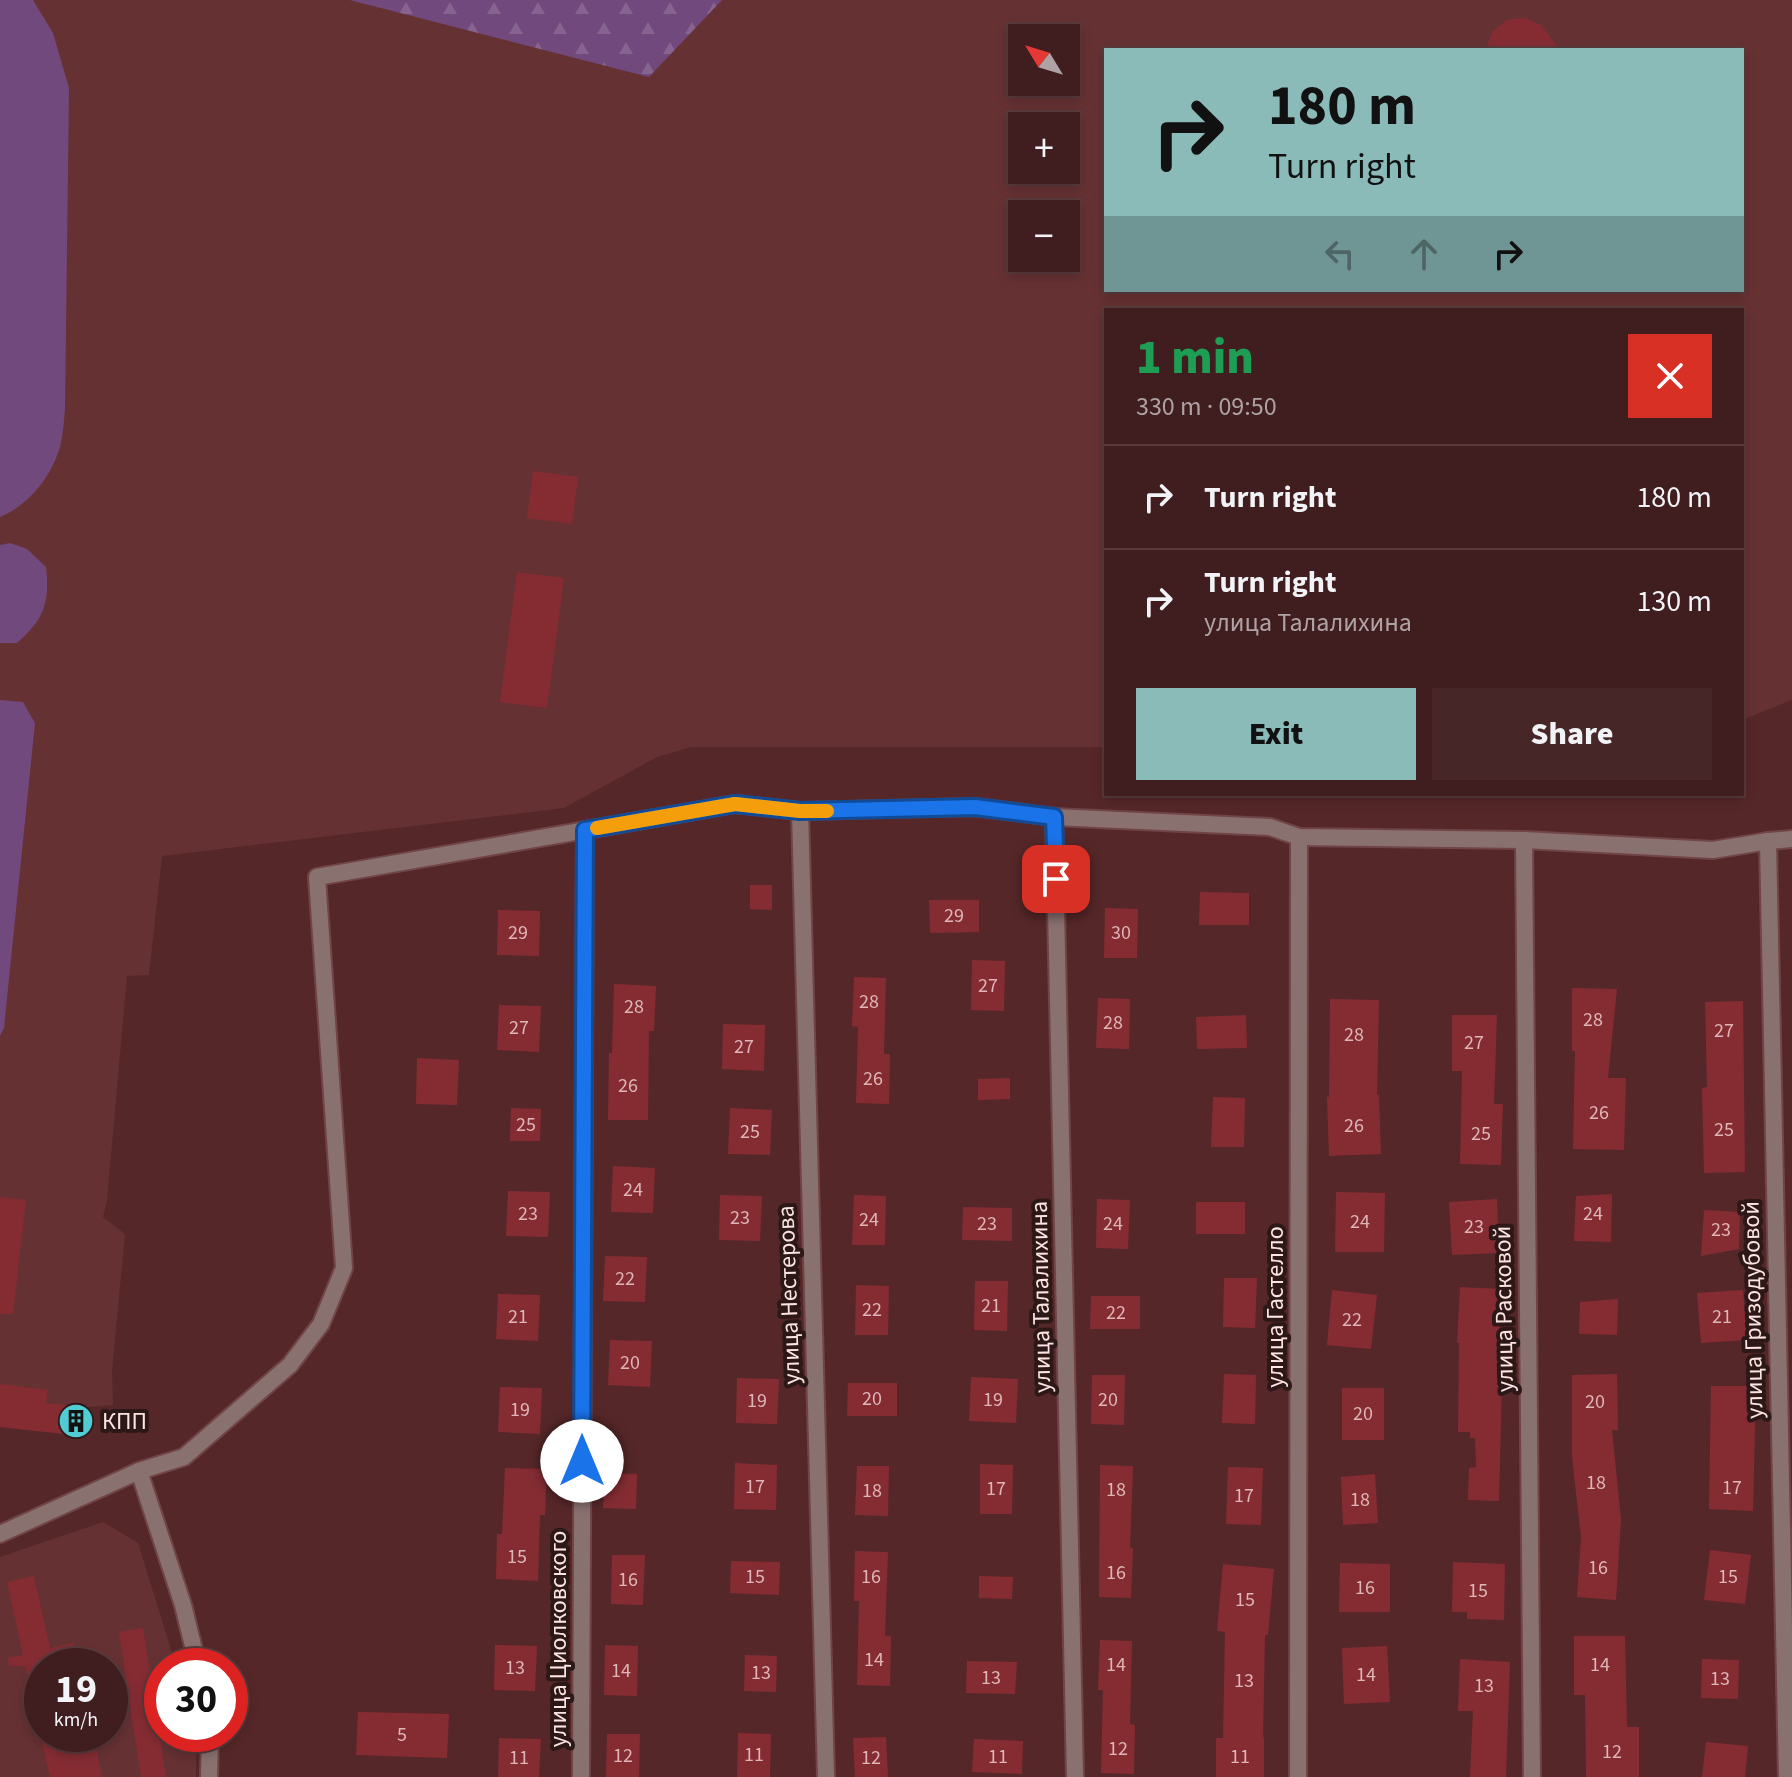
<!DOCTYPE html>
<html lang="en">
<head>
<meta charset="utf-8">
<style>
	body { margin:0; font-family:"Source Sans 3",sans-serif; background:#472628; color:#f1f3f6; height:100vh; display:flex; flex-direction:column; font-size:30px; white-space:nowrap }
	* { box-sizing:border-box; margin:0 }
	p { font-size:26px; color:#aea2a4 }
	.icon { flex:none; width:44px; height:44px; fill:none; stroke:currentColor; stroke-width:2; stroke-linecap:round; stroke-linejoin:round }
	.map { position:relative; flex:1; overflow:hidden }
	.sheet { position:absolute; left:1104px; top:308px; width:640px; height:488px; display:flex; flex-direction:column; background:#401d1f; border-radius:0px; box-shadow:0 4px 12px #0003,0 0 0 2px #593b3d }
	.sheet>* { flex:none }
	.top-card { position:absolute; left:1104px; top:48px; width:640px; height:244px; border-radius:0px; box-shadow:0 4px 12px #0003,0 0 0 2px #593b3d; background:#8bbbb9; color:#111; overflow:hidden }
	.needle { width:52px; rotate:308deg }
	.fabs { position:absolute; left:1008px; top:24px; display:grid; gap:16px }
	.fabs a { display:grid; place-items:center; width:72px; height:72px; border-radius:0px; background:#401d1f; box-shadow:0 4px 12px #0003,0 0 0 2px #593b3d; font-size:40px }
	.speed { position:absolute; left:24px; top:1648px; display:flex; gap:16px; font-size:40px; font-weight:700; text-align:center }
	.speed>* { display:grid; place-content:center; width:104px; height:104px; border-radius:50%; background:#401d1f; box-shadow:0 4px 12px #0003,0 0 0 2px #593b3d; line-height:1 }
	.speed small { font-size:20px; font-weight:400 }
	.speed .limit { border:12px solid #d22; background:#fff; color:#111 }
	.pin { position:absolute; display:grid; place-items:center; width:68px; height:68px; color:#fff; margin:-34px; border-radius:16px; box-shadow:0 4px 12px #0006 }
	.me { position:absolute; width:88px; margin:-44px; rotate:0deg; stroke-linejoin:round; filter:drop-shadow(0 0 6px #0008) }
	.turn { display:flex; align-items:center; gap:28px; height:168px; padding:0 32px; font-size:36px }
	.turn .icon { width:104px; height:104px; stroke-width:2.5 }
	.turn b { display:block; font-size:56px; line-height:68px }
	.lanes { display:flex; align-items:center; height:76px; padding:0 32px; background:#0003; justify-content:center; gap:40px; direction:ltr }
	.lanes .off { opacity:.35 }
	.round { display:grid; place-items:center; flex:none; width:84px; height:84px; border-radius:0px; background:#472628 }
	.headline { display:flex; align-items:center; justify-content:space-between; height:136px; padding:0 32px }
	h1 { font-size:48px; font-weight:800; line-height:60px; color:#1e9e55 }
	.button { display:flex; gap:16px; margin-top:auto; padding:16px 32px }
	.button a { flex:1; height:92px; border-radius:0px; background:#8bbbb9; color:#111; font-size:32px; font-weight:800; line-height:92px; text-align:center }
	.button a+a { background:#472628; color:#f1f3f6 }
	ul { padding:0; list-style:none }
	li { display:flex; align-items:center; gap:24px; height:104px; padding:0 32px; border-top:2px solid #593b3d }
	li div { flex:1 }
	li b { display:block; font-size:30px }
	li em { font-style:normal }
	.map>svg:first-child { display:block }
	.built { fill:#663133; fill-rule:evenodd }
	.green { fill:#72497d }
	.forest { fill:url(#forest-firs) }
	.building { fill:#852c33 }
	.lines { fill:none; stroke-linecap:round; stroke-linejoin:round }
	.street-casing { stroke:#714547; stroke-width:20 }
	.street { stroke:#897170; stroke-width:16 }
	.route-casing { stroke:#114b97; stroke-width:20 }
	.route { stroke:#1a73e8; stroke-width:14 }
	.slow { stroke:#f59e0b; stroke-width:14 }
	.labels { text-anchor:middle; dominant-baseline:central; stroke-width:8; stroke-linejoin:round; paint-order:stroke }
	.number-label { font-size:20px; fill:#dfb6b7 }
	.street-label { font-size:24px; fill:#fde4e3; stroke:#2d1818 }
	.poi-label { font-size:24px; fill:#fde4e3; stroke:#2d1818; text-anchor:start }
</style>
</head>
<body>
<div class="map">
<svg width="1792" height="1777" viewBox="0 0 1792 1777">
	<defs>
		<pattern id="forest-firs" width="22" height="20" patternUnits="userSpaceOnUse" patternTransform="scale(2)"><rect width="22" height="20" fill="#72497d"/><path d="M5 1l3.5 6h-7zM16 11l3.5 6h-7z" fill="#87638f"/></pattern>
	</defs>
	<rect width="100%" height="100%" fill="#562729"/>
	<g class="built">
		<path d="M 0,0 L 1792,0 L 1792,700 L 1742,720 L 1742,310 L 1106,310 L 1106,747 L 691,747 L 657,757 L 564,808 L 162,856 L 149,975 L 127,976 L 107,1200 L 103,1217 L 125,1234 L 112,1370 L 113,1405 L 87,1407 L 84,1436 L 0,1427 ZM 1022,38 L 1066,38 L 1066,82 L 1022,82 ZM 1106,50 L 1742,50 L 1742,290 L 1106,290 ZM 1022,126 L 1066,126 L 1066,170 L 1022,170 ZM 1022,214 L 1066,214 L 1066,258 L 1022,258 Z"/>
		<path d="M 103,1522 L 138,1543 L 176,1666 L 162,1666 L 162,1734 L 196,1734 L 196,1777 L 0,1777 L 0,1557 ZM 42,1666 L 110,1666 L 110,1734 L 42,1734 Z"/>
	</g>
	<g class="green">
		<path d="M 0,0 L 33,0 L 53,33 L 69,88 L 65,409 C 64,421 63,435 60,447 C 51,477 29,505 0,517 Z"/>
		<path d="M 10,543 L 27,549 L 46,567 C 50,603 44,619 17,643 L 0,643 L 0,545 Z"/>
		<path d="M 0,700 L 23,702 L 35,723 L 4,1028 L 0,1036 Z"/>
	</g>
	<path class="forest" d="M 350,0 L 722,0 L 649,77 Z"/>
	<g class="building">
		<path d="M 1525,18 L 1541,25 L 1560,50 L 1485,50 L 1493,31 L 1507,20 Z"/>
		<path d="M 533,471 L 578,477 L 572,524 L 527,518 Z"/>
		<path d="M 517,572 L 564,578 L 547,708 L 500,702 Z"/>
		<path d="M 750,885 L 772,885 L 772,910 L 750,909 Z"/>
		<path d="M 1200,892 L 1249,893 L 1249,925 L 1199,925 Z"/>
		<path d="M 929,900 L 979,900 L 979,932 L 930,933 Z"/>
		<path d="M 1105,908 L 1138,909 L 1137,958 L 1104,958 Z"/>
		<path d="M 498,910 L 540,911 L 539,956 L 497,955 Z"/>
		<path d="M 972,960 L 1005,961 L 1004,1011 L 971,1010 Z"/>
		<path d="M 854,977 L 886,978 L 884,1054 L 890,1054 L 889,1104 L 856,1103 L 858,1027 L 852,1026 Z"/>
		<path d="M 614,984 L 656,986 L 654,1031 L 649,1031 L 648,1120 L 608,1120 L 609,1053 L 612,1053 Z"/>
		<path d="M 1572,988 L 1617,989 L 1608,1078 L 1626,1078 L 1624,1150 L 1573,1149 L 1575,1051 L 1572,1051 Z"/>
		<path d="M 1098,998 L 1130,999 L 1129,1049 L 1096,1048 Z"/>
		<path d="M 1330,999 L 1379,1000 L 1377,1095 L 1379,1095 L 1381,1154 L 1329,1156 L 1327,1097 L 1329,1097 Z"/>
		<path d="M 1743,1001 L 1745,1172 L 1704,1173 L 1702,1088 L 1707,1087 L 1705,1002 Z"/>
		<path d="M 499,1005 L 541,1006 L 539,1052 L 497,1050 Z"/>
		<path d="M 1246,1015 L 1247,1048 L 1197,1049 L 1196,1017 Z"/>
		<path d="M 1452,1015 L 1497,1015 L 1494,1104 L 1503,1104 L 1501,1165 L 1460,1164 L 1462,1071 L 1452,1071 Z"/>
		<path d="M 723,1024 L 765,1025 L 764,1071 L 722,1069 Z"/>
		<path d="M 417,1058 L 459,1060 L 457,1105 L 416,1104 Z"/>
		<path d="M 1010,1078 L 1010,1099 L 978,1100 L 978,1079 Z"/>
		<path d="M 1213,1097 L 1245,1098 L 1244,1147 L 1211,1147 Z"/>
		<path d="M 511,1108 L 541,1109 L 540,1141 L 510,1141 Z"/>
		<path d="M 730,1108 L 772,1110 L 770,1155 L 728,1154 Z"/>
		<path d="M 613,1166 L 655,1168 L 653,1213 L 611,1212 Z"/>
		<path d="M 508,1191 L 550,1192 L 548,1237 L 506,1236 Z"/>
		<path d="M 1336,1192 L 1385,1193 L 1384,1252 L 1335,1252 Z"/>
		<path d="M 1612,1194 L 1611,1242 L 1574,1241 L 1576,1196 Z"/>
		<path d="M 720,1195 L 762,1196 L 760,1241 L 719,1240 Z"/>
		<path d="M 854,1195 L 886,1196 L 885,1245 L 852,1245 Z"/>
		<path d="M 0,1197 L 26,1200 L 13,1314 L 0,1314 Z"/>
		<path d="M 1097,1199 L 1130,1200 L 1128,1249 L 1096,1248 Z"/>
		<path d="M 1497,1199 L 1499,1253 L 1452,1255 L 1449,1202 Z"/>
		<rect x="1196" y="1202" width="49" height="32"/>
		<path d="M 963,1207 L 1012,1208 L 1012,1241 L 962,1240 Z"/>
		<path d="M 1704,1210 L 1740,1212 L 1739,1249 L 1701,1256 Z"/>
		<path d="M 605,1256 L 647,1257 L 645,1302 L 603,1301 Z"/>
		<path d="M 1224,1278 L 1257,1278 L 1255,1328 L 1223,1327 Z"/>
		<path d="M 975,1281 L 1008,1281 L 1007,1331 L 974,1330 Z"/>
		<path d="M 856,1285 L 889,1286 L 888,1335 L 855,1335 Z"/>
		<path d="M 1460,1287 L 1501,1289 L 1497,1378 L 1502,1378 L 1499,1501 L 1468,1500 L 1469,1468 L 1476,1467 L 1475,1438 L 1470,1438 L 1470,1432 L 1458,1432 L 1459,1343 L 1457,1343 Z"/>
		<path d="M 1332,1290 L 1377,1295 L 1371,1349 L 1327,1345 Z"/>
		<path d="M 1743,1290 L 1747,1340 L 1701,1343 L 1697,1293 Z"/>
		<path d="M 498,1294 L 540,1295 L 538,1341 L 496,1339 Z"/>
		<path d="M 1091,1296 L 1140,1296 L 1140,1329 L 1090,1329 Z"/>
		<path d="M 1618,1299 L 1617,1335 L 1579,1334 L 1580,1302 Z"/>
		<path d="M 610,1340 L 652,1341 L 650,1387 L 608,1385 Z"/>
		<path d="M 1224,1374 L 1256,1375 L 1255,1424 L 1222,1423 Z"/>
		<path d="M 1617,1374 L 1618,1430 L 1612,1430 L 1621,1520 L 1616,1600 L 1577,1597 L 1581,1537 L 1572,1457 L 1572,1375 Z"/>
		<path d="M 1092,1375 L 1125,1375 L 1124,1425 L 1091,1424 Z"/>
		<path d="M 971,1377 L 1018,1379 L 1016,1423 L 969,1421 Z"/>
		<path d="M 737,1378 L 779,1379 L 777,1424 L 736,1423 Z"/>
		<path d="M 848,1383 L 897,1383 L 897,1416 L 847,1416 Z"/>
		<path d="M 0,1384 L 48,1390 L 46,1403 L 87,1407 L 84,1436 L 0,1427 Z"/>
		<path d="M 1711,1386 L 1756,1386 L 1753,1511 L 1709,1509 Z"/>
		<path d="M 500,1387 L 542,1388 L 540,1434 L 498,1432 Z"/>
		<rect x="1342" y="1388" width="42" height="52"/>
		<path d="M 735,1463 L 777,1465 L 776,1510 L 734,1509 Z"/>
		<path d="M 980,1464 L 1013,1465 L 1012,1514 L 980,1514 Z"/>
		<path d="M 1100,1465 L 1133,1466 L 1130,1548 L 1133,1548 L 1131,1598 L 1099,1597 Z"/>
		<path d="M 857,1466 L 889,1466 L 888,1516 L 855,1515 Z"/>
		<path d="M 1228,1467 L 1263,1468 L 1261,1525 L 1226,1524 Z"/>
		<path d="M 505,1468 L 547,1469 L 545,1515 L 540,1515 L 538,1581 L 496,1579 L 497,1534 L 502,1534 Z"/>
		<path d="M 605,1473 L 637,1474 L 636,1509 L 603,1508 Z"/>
		<path d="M 1375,1474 L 1378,1523 L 1343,1525 L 1341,1477 Z"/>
		<path d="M 1710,1550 L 1751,1555 L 1745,1604 L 1704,1600 Z"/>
		<path d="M 855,1551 L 888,1552 L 885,1636 L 891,1636 L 890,1686 L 857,1685 L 859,1601 L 854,1601 Z"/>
		<path d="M 612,1555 L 645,1555 L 643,1605 L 611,1604 Z"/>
		<path d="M 731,1561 L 780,1562 L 779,1595 L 730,1593 Z"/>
		<path d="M 1453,1562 L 1505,1564 L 1504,1620 L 1467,1619 L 1467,1612 L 1452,1612 Z"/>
		<path d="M 1340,1563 L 1390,1564 L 1390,1612 L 1339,1612 Z"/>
		<path d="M 1223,1564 L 1274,1569 L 1268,1635 L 1265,1635 L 1263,1737 L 1264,1737 L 1264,1777 L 1216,1777 L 1216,1738 L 1223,1738 L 1225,1632 L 1217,1631 Z"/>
		<path d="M 34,1576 L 50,1648 L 73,1643 L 78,1666 L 42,1666 L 42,1703 L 34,1704 L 25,1666 L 9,1666 L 8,1658 L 23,1655 L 7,1582 Z"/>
		<path d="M 979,1576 L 1013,1577 L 1012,1599 L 979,1598 Z"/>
		<path d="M 143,1628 L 166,1777 L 141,1777 L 119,1632 Z"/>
		<path d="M 1574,1636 L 1625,1636 L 1627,1727 L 1639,1727 L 1639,1777 L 1586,1777 L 1585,1695 L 1574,1695 Z"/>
		<path d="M 1100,1640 L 1132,1641 L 1130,1724 L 1135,1725 L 1134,1774 L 1101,1773 L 1103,1690 L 1098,1690 Z"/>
		<path d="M 495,1645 L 537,1646 L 535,1691 L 494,1690 Z"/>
		<path d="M 605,1645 L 638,1646 L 637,1696 L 604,1695 Z"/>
		<path d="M 1387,1646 L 1390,1702 L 1344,1704 L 1342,1648 Z"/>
		<path d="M 745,1655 L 777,1656 L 776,1692 L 744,1691 Z"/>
		<path d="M 1460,1659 L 1510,1662 L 1506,1777 L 1470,1777 L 1473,1711 L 1458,1711 Z"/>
		<path d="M 1702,1659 L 1739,1660 L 1738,1699 L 1701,1698 Z"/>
		<path d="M 967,1661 L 1017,1662 L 1015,1694 L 966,1693 Z"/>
		<path d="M 358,1712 L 449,1714 L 447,1758 L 356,1755 Z"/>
		<path d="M 738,1733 L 771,1734 L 770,1777 L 737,1777 Z"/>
		<path d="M 40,1734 L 93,1734 L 102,1777 L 50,1777 Z"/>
		<path d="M 607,1734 L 640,1734 L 639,1777 L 606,1777 Z"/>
		<path d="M 886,1737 L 888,1777 L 855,1777 L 853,1738 Z"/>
		<path d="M 499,1738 L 541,1739 L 539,1777 L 498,1777 Z"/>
		<path d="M 974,1739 L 1023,1741 L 1022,1774 L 972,1772 Z"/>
		<path d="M 1706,1742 L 1748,1746 L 1745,1777 L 1702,1777 Z"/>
	</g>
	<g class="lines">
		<defs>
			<g id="street">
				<path d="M 800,811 L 826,1777"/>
				<path d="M 1054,817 L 1075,1777"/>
				<path d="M 1524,840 L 1532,1777"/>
				<path d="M 1768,841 L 1787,1777"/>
				<path d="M 139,1471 L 183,1605 L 198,1666"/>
				<path d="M 0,1534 L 139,1471 L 184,1457 L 290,1365 L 321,1324 L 344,1268 L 317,877 L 735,804 L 800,811 L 975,807 L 1054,817 L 1270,827 L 1299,837 L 1524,840 L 1713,850 L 1768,841 L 1792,839"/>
				<path d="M 209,1777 L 210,1734"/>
				<path d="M 581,1777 L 585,830"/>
				<path d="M 1298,1777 L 1299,837"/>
			</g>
		</defs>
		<use href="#street" class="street-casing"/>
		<use href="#street" class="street"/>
	</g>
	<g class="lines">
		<defs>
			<path id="route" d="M 582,1461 L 585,830 L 735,804 L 800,811 L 975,807 L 1054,817 L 1056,879"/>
		</defs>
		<use href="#route" class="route-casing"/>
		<use href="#route" class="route"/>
		<path class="slow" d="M 597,828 L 735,804 L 800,811 L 827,811"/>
	</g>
	<defs>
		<symbol id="building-disc" viewBox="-11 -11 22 22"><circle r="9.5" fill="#51ccd2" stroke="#2d1818"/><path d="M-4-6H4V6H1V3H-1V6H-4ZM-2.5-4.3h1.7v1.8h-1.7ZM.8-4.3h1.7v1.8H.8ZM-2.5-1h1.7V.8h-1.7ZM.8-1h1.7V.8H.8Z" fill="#111"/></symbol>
	</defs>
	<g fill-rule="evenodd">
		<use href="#building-disc" x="56" y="1401" width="40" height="40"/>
	</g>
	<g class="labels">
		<g class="number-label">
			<text x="954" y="916">29</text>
			<text x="518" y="933">29</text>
			<text x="1121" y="933">30</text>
			<text x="988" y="986">27</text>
			<text x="869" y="1002">28</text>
			<text x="634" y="1007">28</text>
			<text x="1593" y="1020">28</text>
			<text x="1113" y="1023">28</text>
			<text x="519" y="1028">27</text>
			<text x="1724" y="1031">27</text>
			<text x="1354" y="1035">28</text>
			<text x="1474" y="1043">27</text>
			<text x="744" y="1047">27</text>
			<text x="873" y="1079">26</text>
			<text x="628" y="1086">26</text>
			<text x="1599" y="1113">26</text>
			<text x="526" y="1125">25</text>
			<text x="1354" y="1126">26</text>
			<text x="1724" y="1130">25</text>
			<text x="750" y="1132">25</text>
			<text x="1481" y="1134">25</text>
			<text x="633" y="1190">24</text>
			<text x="528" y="1214">23</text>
			<text x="1593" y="1214">24</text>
			<text x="740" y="1218">23</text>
			<text x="869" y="1220">24</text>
			<text x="1360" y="1222">24</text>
			<text x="987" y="1224">23</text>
			<text x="1113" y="1224">24</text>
			<text x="1474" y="1227">23</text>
			<text x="1721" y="1230">23</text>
			<text x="625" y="1279">22</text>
			<text x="991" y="1306">21</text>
			<text x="872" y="1310">22</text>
			<text x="1116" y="1313">22</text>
			<text x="518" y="1317">21</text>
			<text x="1722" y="1317">21</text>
			<text x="1352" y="1320">22</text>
			<text x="630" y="1363">20</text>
			<text x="872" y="1399">20</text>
			<text x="993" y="1400">19</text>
			<text x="1108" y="1400">20</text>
			<text x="757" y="1401">19</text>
			<text x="1595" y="1402">20</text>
			<text x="520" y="1410">19</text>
			<text x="1363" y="1414">20</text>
			<text x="1596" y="1483">18</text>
			<text x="755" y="1487">17</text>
			<text x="1732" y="1488">17</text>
			<text x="996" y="1489">17</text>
			<text x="1116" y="1490">18</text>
			<text x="872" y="1491">18</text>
			<text x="1244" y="1496">17</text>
			<text x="1360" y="1500">18</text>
			<text x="517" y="1557">15</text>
			<text x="1598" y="1568">16</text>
			<text x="1116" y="1573">16</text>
			<text x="755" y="1577">15</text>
			<text x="871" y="1577">16</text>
			<text x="1728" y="1577">15</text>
			<text x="628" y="1580">16</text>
			<text x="1365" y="1588">16</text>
			<text x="1478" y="1591">15</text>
			<text x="1245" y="1600">15</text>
			<text x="874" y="1660">14</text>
			<text x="1116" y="1665">14</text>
			<text x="1600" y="1665">14</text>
			<text x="515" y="1668">13</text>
			<text x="621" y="1671">14</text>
			<text x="761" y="1673">13</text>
			<text x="1366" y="1675">14</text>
			<text x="991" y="1678">13</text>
			<text x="1720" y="1679">13</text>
			<text x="1244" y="1681">13</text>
			<text x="1484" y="1686">13</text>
			<text x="402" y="1735">5</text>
			<text x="1118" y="1749">12</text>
			<text x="1612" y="1752">12</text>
			<text x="754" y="1755">11</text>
			<text x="623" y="1756">12</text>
			<text x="998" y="1757">11</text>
			<text x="1240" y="1757">11</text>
			<text x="519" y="1758">11</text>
			<text x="871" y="1758">12</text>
		</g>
		<g class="street-label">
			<text transform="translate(789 1295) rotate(-92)">улица Нестерова</text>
			<text transform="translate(1041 1297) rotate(-91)">улица Талалихина</text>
			<text transform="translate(1275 1307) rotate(-90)">улица Гастелло</text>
			<text transform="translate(1504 1309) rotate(-91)">улица Расковой</text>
			<text transform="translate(1753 1310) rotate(-91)">улица Гризодубовой</text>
			<text transform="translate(558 1639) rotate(-90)">улица Циолковского</text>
		</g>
		<g class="poi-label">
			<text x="102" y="1421">КПП</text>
		</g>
	</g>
</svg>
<div class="fabs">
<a><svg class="needle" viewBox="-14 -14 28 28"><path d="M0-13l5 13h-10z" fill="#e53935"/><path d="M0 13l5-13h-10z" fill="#aea2a4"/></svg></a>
<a>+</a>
<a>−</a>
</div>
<div class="speed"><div>19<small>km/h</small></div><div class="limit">30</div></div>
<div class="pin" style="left:1056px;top:879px;background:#d93025"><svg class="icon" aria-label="arrive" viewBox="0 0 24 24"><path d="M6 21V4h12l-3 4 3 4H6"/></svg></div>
<svg class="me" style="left:582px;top:1461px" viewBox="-20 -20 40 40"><circle r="19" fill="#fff"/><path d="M0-13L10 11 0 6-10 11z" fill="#1a73e8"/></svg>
<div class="top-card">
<div class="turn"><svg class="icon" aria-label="right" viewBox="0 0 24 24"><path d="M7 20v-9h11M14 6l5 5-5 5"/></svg><div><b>180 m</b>Turn right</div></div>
<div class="lanes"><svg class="icon off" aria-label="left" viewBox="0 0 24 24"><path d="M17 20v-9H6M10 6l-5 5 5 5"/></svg><svg class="icon off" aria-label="ahead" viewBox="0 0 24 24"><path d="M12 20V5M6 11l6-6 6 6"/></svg><svg class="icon" aria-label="right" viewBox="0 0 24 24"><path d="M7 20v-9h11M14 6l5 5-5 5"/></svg></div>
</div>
<section class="sheet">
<div class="headline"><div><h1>1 min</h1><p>330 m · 09:50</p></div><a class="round" style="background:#d93025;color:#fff"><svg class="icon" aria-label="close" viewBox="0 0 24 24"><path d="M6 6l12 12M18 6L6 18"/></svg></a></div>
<ul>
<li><svg class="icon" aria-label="right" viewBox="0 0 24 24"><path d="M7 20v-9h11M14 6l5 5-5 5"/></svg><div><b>Turn right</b></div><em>180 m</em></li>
<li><svg class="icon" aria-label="right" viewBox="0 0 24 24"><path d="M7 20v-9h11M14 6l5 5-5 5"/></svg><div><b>Turn right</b><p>улица Талалихина</p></div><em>130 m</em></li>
</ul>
<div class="button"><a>Exit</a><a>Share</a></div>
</section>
</div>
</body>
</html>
